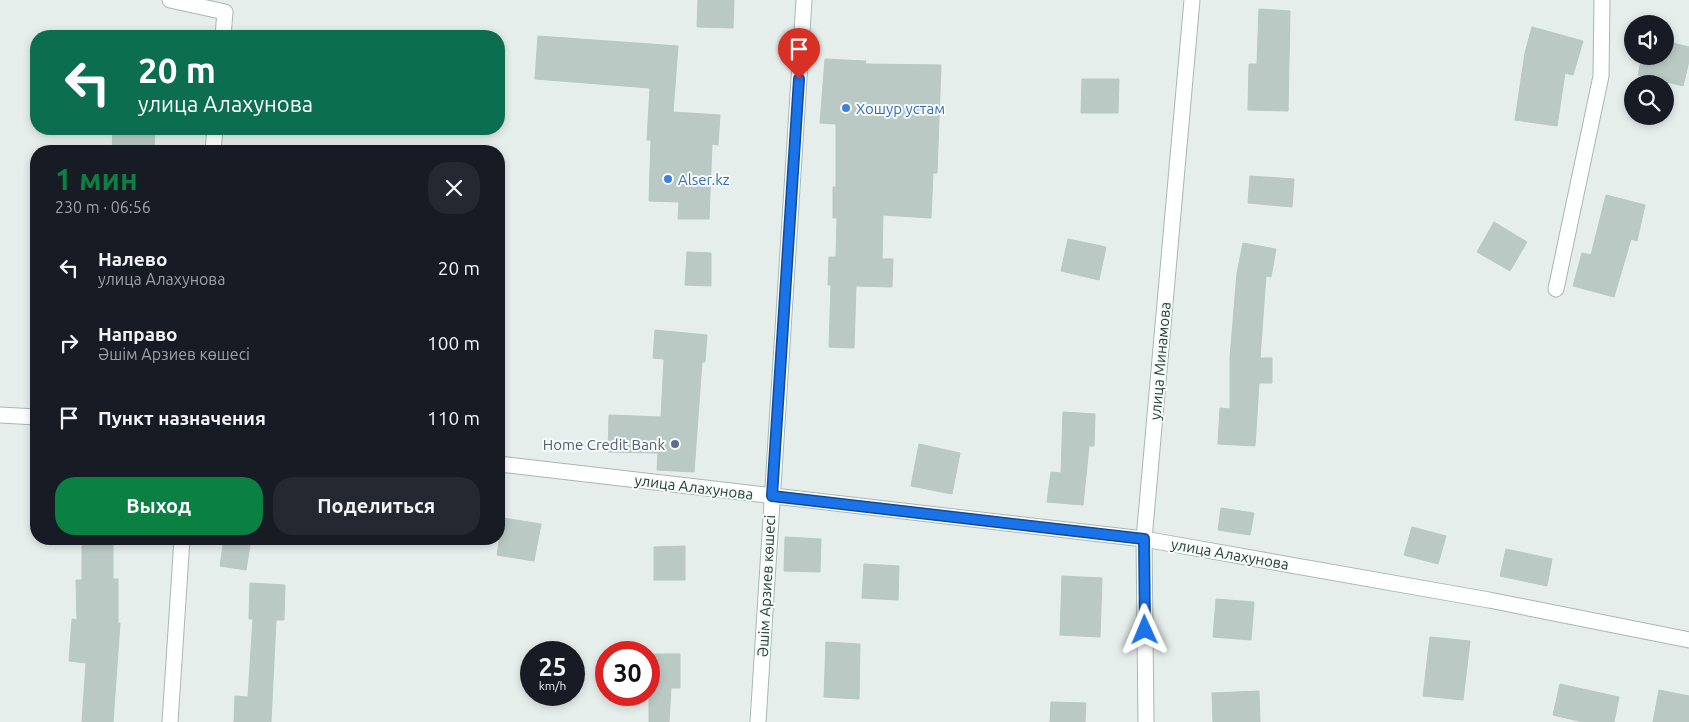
<!DOCTYPE html>
<html lang="ru">
<head>
<meta charset="utf-8">
<style>
	body { margin:0; font-family:Ubuntu,sans-serif; background:#242831; color:#f1f3f6; height:100vh; display:flex; flex-direction:column; font-size:19px; white-space:nowrap }
	* { box-sizing:border-box; margin:0 }
	p { font-size:16px; color:#9ea1a6 }
	.icon { flex:none; width:28px; height:28px; fill:none; stroke:currentColor; stroke-width:2; stroke-linecap:round; stroke-linejoin:round }
	.map { position:relative; flex:1; overflow:hidden }
	.sheet { position:absolute; left:30px; top:145px; width:475px; height:400px; display:flex; flex-direction:column; background:#171b24; border-radius:20px; box-shadow:0 2px 8px #0003 }
	.sheet>* { flex:none }
	.banner { position:absolute; left:30px; top:30px; width:475px; height:105px; border-radius:20px; box-shadow:0 2px 8px #0003; background:#0b6e4f; color:#fff; overflow:hidden }
	.tools { position:absolute; left:1624px; top:15px; display:grid; gap:10px }
	.tools a { display:grid; place-items:center; width:50px; height:50px; border-radius:50%; background:#171b24; box-shadow:0 2px 8px #0003; font-size:25px }
	.speed { position:absolute; left:520px; top:641px; display:flex; gap:10px; font-size:25px; font-weight:700; text-align:center }
	.speed>* { display:grid; place-content:center; width:65px; height:65px; border-radius:50%; background:#171b24; box-shadow:0 2px 8px #0003; line-height:1 }
	.speed small { font-size:12px; font-weight:400 }
	.speed .limit { border:8px solid #d22; background:#fff; color:#111 }
	.pin { position:absolute; display:grid; place-items:center; width:42px; height:42px; color:#fff; margin:-51px -21px; border-radius:50% 50% 50% 0; rotate:-45deg; box-shadow:0 0 5px #0007 }
	.pin .icon { rotate:45deg }
	.me { position:absolute; width:55px; margin:-28px; rotate:359deg; stroke-linejoin:round; filter:drop-shadow(0 0 4px #0008) }
	.turn { display:flex; align-items:center; gap:18px; height:105px; padding:0 25px; font-size:22px }
	.turn .icon { width:65px; height:65px; stroke-width:2.5 }
	.turn b { display:block; font-size:35px; line-height:42px }
	.round { display:grid; place-items:center; flex:none; width:52px; height:52px; border-radius:20px; background:#242831 }
	.headline { display:flex; align-items:center; justify-content:space-between; height:85px; padding:0 25px }
	h1 { font-size:30px; font-weight:700; line-height:38px; color:#0b8043 }
	.primary-button { display:flex; gap:10px; margin-top:auto; padding:10px 25px }
	.primary-button a { flex:1; height:58px; border-radius:20px; background:#0b8043; color:#fff; font-size:20px; font-weight:700; line-height:58px; text-align:center }
	.primary-button a+a { background:#242831; color:#f1f3f6 }
	ul { padding:0; list-style:none }
	li { display:flex; align-items:center; gap:15px; height:75px; padding:0 25px }
	li div { flex:1 }
	li b { display:block; font-size:19px }
	li em { font-style:normal }
	.map>svg:first-child { display:block }
	.building { fill:#bbc9c4; stroke:#b8c8c2 }
	.lines { fill:none; stroke-linecap:round; stroke-linejoin:round }
	.minor-casing { stroke:#a8b7b2; stroke-width:17 }
	.secondary-casing { stroke:#a4bab3; stroke-width:17 }
	.minor { stroke:#fff; stroke-width:15 }
	.secondary { stroke:#fff; stroke-width:15 }
	.route-casing { stroke:#114b97; stroke-width:12 }
	.route { stroke:#1a73e8; stroke-width:9 }
	.shop-dot { fill:#3f7fe0; stroke:#f7fbf9; stroke-width:2 }
	.service-dot { fill:#5c6f8a; stroke:#f7fbf9; stroke-width:2 }
	.labels { text-anchor:middle; dominant-baseline:central; stroke-width:4; stroke-linejoin:round; paint-order:stroke }
	.shop-label { font-size:15px; fill:#366cbe; stroke:#f7fbf9; text-anchor:start }
	.street-label { font-size:15px; fill:#25413a; stroke:#f7fbf9 }
	.service-label { font-size:15px; fill:#4e5e75; stroke:#f7fbf9; text-anchor:end }
</style>
</head>
<body>
<div class="map">
<svg width="1689" height="722" viewBox="0 0 1689 722">
	<rect width="100%" height="100%" fill="#e6eeeb"/>
	<g class="building">
		<path d="M 698,0 L 734,0 L 733,28 L 697,27 Z"/>
		<path d="M 1259,9 L 1290,11 L 1288,111 L 1248,110 L 1249,64 L 1257,64 Z"/>
		<path d="M 1532,27 L 1583,41 L 1573,75 L 1565,73 L 1557,126 L 1515,120 L 1525,53 Z"/>
		<path d="M 538,36 L 678,46 L 673,112 L 720,115 L 718,145 L 712,144 L 709,219 L 678,219 L 679,202 L 649,201 L 651,140 L 647,140 L 650,88 L 535,79 Z"/>
		<path d="M 1665,41 L 1689,47 L 1689,61 L 1683,86 L 1638,75 L 1642,56 L 1665,56 Z"/>
		<path d="M 825,59 L 866,61 L 865,64 L 941,65 L 937,173 L 933,173 L 931,218 L 883,215 L 882,259 L 893,259 L 892,287 L 856,286 L 854,348 L 829,347 L 831,285 L 828,285 L 829,257 L 836,257 L 837,218 L 833,218 L 833,187 L 836,187 L 836,124 L 820,123 Z"/>
		<path d="M 1082,79 L 1119,79 L 1118,113 L 1081,113 Z"/>
		<path d="M 113,129 L 155,129 L 154,151 L 112,151 Z"/>
		<path d="M 1250,176 L 1294,179 L 1292,207 L 1248,203 Z"/>
		<path d="M 1606,195 L 1645,205 L 1637,241 L 1631,239 L 1614,297 L 1573,286 L 1582,253 L 1591,255 Z"/>
		<path d="M 1494,222 L 1527,242 L 1510,271 L 1477,252 Z"/>
		<path d="M 1068,239 L 1106,247 L 1099,280 L 1061,271 Z"/>
		<path d="M 1243,243 L 1276,249 L 1271,277 L 1266,276 L 1260,358 L 1272,358 L 1272,383 L 1259,383 L 1255,446 L 1218,444 L 1220,408 L 1230,409 L 1230,358 L 1237,273 Z"/>
		<path d="M 687,252 L 711,253 L 711,286 L 685,285 Z"/>
		<path d="M 655,330 L 707,335 L 705,362 L 702,362 L 694,472 L 657,470 L 658,453 L 608,452 L 609,415 L 661,417 L 664,359 L 653,358 Z"/>
		<path d="M 1063,412 L 1095,414 L 1094,446 L 1089,446 L 1083,505 L 1047,502 L 1051,472 L 1061,473 Z"/>
		<path d="M 919,444 L 960,453 L 952,494 L 911,486 Z"/>
		<path d="M 1221,508 L 1254,513 L 1250,535 L 1218,530 Z"/>
		<path d="M 503,518 L 541,524 L 534,561 L 497,555 Z"/>
		<path d="M 1412,527 L 1446,536 L 1438,564 L 1404,555 Z"/>
		<path d="M 785,537 L 821,539 L 820,572 L 784,571 Z"/>
		<path d="M 82,539 L 113,539 L 113,579 L 118,579 L 118,623 L 120,623 L 113,722 L 82,722 L 86,663 L 69,661 L 72,619 L 77,620 L 76,580 L 82,580 Z"/>
		<path d="M 224,539 L 251,539 L 246,570 L 220,566 Z"/>
		<path d="M 685,546 L 685,580 L 654,580 L 654,547 Z"/>
		<path d="M 1506,549 L 1552,559 L 1547,586 L 1500,576 Z"/>
		<path d="M 864,564 L 899,566 L 898,600 L 862,598 Z"/>
		<path d="M 1062,576 L 1102,578 L 1100,637 L 1060,635 Z"/>
		<path d="M 250,583 L 285,585 L 284,620 L 276,620 L 271,722 L 234,722 L 235,696 L 248,697 L 253,619 L 249,619 Z"/>
		<path d="M 1216,599 L 1254,602 L 1251,640 L 1213,637 Z"/>
		<path d="M 1430,637 L 1470,641 L 1463,700 L 1423,696 Z"/>
		<path d="M 826,642 L 860,644 L 859,699 L 824,697 Z"/>
		<path d="M 649,654 L 680,654 L 680,688 L 671,688 L 669,722 L 649,722 Z"/>
		<path d="M 1560,684 L 1619,697 L 1614,722 L 1583,722 L 1553,715 Z"/>
		<path d="M 1659,690 L 1689,696 L 1689,722 L 1653,722 Z"/>
		<path d="M 1259,691 L 1260,722 L 1213,722 L 1212,693 Z"/>
		<path d="M 1051,702 L 1086,703 L 1085,722 L 1050,722 Z"/>
	</g>
	<g class="lines">
		<defs>
			<g id="minor">
				<path d="M 170,0 L 225,12 L 223,36"/>
				<path d="M 213,151 L 215,129"/>
				<path d="M 1556,289 L 1601,76 L 1602,0"/>
				<path d="M 0,415 L 36,417"/>
				<path d="M 499,464 L 1144,539 L 1489,600 L 1689,640"/>
				<path d="M 170,722 L 182,539"/>
				<path d="M 1146,722 L 1144,539 L 1192,0"/>
			</g>
			<path id="secondary" d="M 758,722 L 804,0"/>
		</defs>
		<use href="#minor" class="minor-casing"/>
		<use href="#secondary" class="secondary-casing"/>
		<use href="#minor" class="minor"/>
		<use href="#secondary" class="secondary"/>
	</g>
	<g class="lines">
		<defs>
			<path id="route" d="M 799,79 L 772,496 L 1144,539 L 1145,630"/>
		</defs>
		<use href="#route" class="route-casing"/>
		<use href="#route" class="route"/>
	</g>
	<g class="shop-dot">
		<circle cx="846" cy="108" r="5"/>
		<circle cx="668" cy="179" r="5"/>
	</g>
	<circle class="service-dot" cx="675" cy="444" r="5"/>
	<g class="labels">
		<g class="shop-label">
			<text x="856" y="108">Хошур устам</text>
			<text x="678" y="179">Alser.kz</text>
		</g>
		<g class="street-label">
			<text transform="translate(1160 361) rotate(-85)">улица Минамова</text>
			<text transform="translate(694 487) rotate(7)">улица Алахунова</text>
			<text transform="translate(1230 554) rotate(10)">улица Алахунова</text>
			<text transform="translate(766 586) rotate(-87)">Әшім Арзиев көшесі</text>
		</g>
		<g class="service-label">
			<text x="665" y="444">Home Credit Bank</text>
		</g>
	</g>
</svg>
<div class="tools">
<a><svg class="icon" aria-label="sound" viewBox="0 0 24 24"><path d="M4 9h4l5-4v14l-5-4H4zM17 9q2 3 0 6"/></svg></a>
<a><svg class="icon" aria-label="search" viewBox="0 0 24 24"><circle cx="10" cy="10" r="6"/><path d="M15 15l6 6"/></svg></a>
</div>
<div class="speed"><div>25<small>km/h</small></div><div class="limit">30</div></div>
<div class="pin" style="left:799px;top:79px;background:#d93025"><svg class="icon" aria-label="arrive" viewBox="0 0 24 24"><path d="M6 21V4h12l-3 4 3 4H6"/></svg></div>
<svg class="me" style="left:1145px;top:630px" viewBox="-20 -20 40 40"><path d="M0-17L14 15 0 8-14 15z" fill="#1a73e8" stroke="#fff" stroke-width="4"/></svg>
<div class="banner">
<div class="turn"><svg class="icon" aria-label="left" viewBox="0 0 24 24"><path d="M17 20v-9H6M10 6l-5 5 5 5"/></svg><div><b>20 m</b>улица Алахунова</div></div>
</div>
<section class="sheet">
<div class="headline"><div><h1>1 мин</h1><p>230 m · 06:56</p></div><a class="round"><svg class="icon" aria-label="close" viewBox="0 0 24 24"><path d="M6 6l12 12M18 6L6 18"/></svg></a></div>
<ul>
<li><svg class="icon" aria-label="left" viewBox="0 0 24 24"><path d="M17 20v-9H6M10 6l-5 5 5 5"/></svg><div><b>Налево</b><p>улица Алахунова</p></div><em>20 m</em></li>
<li><svg class="icon" aria-label="right" viewBox="0 0 24 24"><path d="M7 20v-9h11M14 6l5 5-5 5"/></svg><div><b>Направо</b><p>Әшім Арзиев көшесі</p></div><em>100 m</em></li>
<li><svg class="icon" aria-label="arrive" viewBox="0 0 24 24"><path d="M6 21V4h12l-3 4 3 4H6"/></svg><div><b>Пункт назначения</b></div><em>110 m</em></li>
</ul>
<div class="primary-button"><a>Выход</a><a>Поделиться</a></div>
</section>
</div>
</body>
</html>
